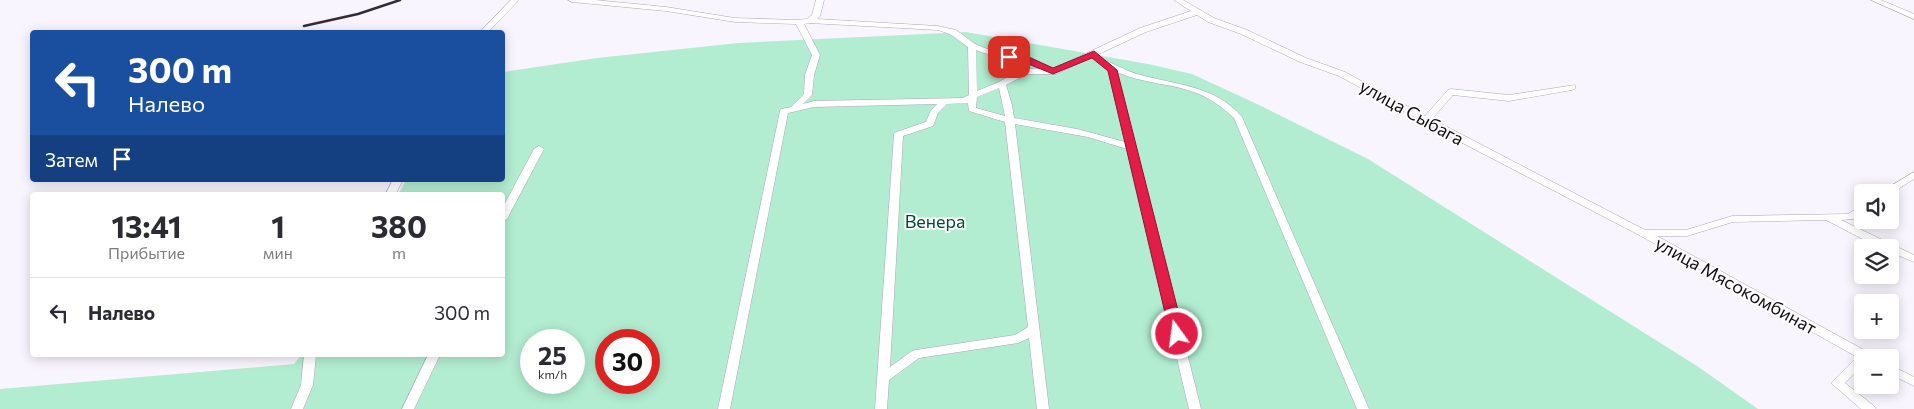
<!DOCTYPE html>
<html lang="ru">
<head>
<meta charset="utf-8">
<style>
	body { margin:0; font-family:Commissioner,sans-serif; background:#f7f7f7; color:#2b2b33; height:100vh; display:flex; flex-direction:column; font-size:19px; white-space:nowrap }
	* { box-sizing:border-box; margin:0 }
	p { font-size:16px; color:#7c7c81 }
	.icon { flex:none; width:28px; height:28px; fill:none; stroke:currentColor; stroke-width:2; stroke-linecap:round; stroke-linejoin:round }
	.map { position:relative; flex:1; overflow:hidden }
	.sheet { position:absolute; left:30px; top:192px; width:475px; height:165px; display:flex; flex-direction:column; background:#fff; border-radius:5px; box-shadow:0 2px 12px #0003 }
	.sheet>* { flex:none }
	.top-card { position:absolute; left:30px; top:30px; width:475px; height:152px; border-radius:5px; box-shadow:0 2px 12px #0003; background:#1a4fa0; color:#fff; overflow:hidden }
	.controls { position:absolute; left:1854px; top:184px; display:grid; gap:10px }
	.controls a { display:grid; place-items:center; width:45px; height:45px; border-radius:5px; background:#fff; box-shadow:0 2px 12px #0003; font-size:25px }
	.speed { position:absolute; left:520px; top:329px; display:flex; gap:10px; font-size:25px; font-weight:700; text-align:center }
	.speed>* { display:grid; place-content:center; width:65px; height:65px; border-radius:50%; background:#fff; box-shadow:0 2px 12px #0003; line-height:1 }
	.speed small { font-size:12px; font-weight:400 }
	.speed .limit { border:8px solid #d22; background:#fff; color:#111 }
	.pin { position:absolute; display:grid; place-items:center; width:42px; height:42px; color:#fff; margin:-21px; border-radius:10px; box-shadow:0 2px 8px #0006 }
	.me { position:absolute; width:55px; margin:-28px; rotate:346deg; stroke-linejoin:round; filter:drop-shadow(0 0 4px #0008) }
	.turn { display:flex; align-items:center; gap:18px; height:105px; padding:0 15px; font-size:22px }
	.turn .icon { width:65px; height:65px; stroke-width:2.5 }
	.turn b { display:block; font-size:35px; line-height:42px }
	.then { display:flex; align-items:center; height:48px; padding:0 15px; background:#0003; gap:10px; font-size:19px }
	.eta { display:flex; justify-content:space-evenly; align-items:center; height:85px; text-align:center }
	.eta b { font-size:30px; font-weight:700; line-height:35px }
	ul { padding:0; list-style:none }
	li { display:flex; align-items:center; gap:15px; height:70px; padding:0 15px; border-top:1px solid #e1e1e2 }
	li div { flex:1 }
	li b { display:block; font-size:19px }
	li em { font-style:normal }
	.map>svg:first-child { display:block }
	.green { fill:#b2edd1; fill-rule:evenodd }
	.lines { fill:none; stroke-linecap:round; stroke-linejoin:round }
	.street-casing { stroke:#aca5ba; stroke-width:1 }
	.street { fill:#fff; fill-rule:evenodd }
	.rail { stroke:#302d34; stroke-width:2.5 }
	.route { fill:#e11d48; stroke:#92132f }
	.labels { text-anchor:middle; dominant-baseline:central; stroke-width:4; stroke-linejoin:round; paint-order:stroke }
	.street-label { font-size:18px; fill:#0f0c13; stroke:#fff }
	.park-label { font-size:18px; fill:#014a32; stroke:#fff }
</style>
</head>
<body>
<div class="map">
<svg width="1914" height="409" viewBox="0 0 1914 409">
	<rect width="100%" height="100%" fill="#f8f5fe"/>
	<path class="green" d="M 966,32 L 1148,64 L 1192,74 L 1255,103 L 1368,159 L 1697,366 L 1758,409 L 0,409 L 0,389 L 294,364 L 301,355 L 502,355 L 502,195 L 398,195 L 406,180 L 502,180 L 503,72 L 597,58 L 738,43 ZM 531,340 L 574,340 L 574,382 L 531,382 ZM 606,340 L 649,340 L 649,382 L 606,382 Z"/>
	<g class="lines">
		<defs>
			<g id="street">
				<path d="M 511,0 L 519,0 L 488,32 L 480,32 Z"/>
				<path d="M 568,0 L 595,0 L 666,7 L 735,18 L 796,20 L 807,19 L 812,15 L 816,0 L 824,0 L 820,16 L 817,19 L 938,26 L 956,30 L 975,44 L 992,51 L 1031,58 L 1053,69 L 1140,28 L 1191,11 L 1174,0 L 1183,0 L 1214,18 L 1247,30 L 1306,58 L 1345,72 L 1425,116 L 1448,90 L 1451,89 L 1509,95 L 1575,85 L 1575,89 L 1572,90 L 1509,101 L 1453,95 L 1432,119 L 1645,230 L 1686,230 L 1732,216 L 1848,214 L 1862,205 L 1862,212 L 1854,219 L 1841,220 L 1914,255 L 1914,262 L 1890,252 L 1890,248 L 1880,248 L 1826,220 L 1733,222 L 1687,236 L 1657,236 L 1873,355 L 1875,358 L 1862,358 L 1862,366 L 1845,383 L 1874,406 L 1876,409 L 1861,409 L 1831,383 L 1857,357 L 1639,235 L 1451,137 L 1339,76 L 1300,62 L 1241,34 L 1208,22 L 1197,15 L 1146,32 L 1056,74 L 1027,74 L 1006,85 L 1012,105 L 1014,118 L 1077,129 L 1125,142 L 1108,71 L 1101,63 L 1105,61 C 1116,64 1126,71 1137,74 C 1175,85 1215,85 1242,117 L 1369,409 L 1357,409 L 1234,118 C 1223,108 1213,100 1199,94 C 1173,83 1143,84 1117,72 L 1201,409 L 1189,409 L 1127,149 L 1088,137 L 1015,124 L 1049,409 L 1037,409 L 1029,338 L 1018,343 L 919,358 L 889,380 L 887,409 L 875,409 L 894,134 L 896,132 L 926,122 L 930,112 L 937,104 L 814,107 L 788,113 L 730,409 L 718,409 L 780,111 L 781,109 L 791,107 L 804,94 L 805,75 L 812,55 L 796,24 L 735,22 L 666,11 L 572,2 ZM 809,23 L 938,30 L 950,34 L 968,47 L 969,95 L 963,98 L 814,101 L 803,104 L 812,95 L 814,75 L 820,55 L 804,24 ZM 976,50 C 998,59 1019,59 1040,69 L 1022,69 L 999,82 L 977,91 ZM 999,88 L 1005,116 L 976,108 L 977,97 ZM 968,103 L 969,111 L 1005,122 L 1028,327 L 1015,335 L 916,350 L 912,351 L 890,367 L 903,136 L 933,126 L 938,113 L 947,104 Z"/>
				<path d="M 1871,0 L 1881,0 L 1914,14 L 1914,19 Z"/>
				<path d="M 539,146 L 544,149 L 507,219 L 502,222 L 502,209 L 534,149 Z"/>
				<path d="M 1914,172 L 1914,179 L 1890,194 L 1881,192 Z"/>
				<path d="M 393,180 L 403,180 L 395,195 L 385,195 Z"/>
				<path d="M 304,355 L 316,355 L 313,385 L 303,409 L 291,409 L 301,385 Z"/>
				<path d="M 428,355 L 440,355 L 414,409 L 402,409 Z"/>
				<path d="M 1890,365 L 1914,377 L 1914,386 L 1890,374 Z"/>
			</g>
		</defs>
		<use href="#street" class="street-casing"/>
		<use href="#street" class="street"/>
		<path class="rail" d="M 304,26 L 358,14 L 400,0"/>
	</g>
	<path class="route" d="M 1094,51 L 1117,70 L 1184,334 L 1182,337 L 1172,337 L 1170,334 L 1108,71 L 1092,58 L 1053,74 L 1026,63 L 1005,59 L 1004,57 L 1009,54 L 1031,58 L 1053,68 Z"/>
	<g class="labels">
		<g class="street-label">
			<text transform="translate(1412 112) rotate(29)">улица Сыбага</text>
			<text transform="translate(1736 285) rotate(29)">улица Мясокомбинат</text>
		</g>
		<g class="park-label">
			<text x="935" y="221">Венера</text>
		</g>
	</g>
</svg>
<div class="controls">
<a><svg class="icon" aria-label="sound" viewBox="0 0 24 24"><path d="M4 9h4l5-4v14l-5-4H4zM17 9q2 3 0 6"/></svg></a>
<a><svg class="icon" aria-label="layers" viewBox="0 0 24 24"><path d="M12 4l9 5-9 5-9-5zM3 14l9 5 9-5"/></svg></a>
<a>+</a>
<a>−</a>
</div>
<div class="speed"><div>25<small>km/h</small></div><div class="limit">30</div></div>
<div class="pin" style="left:1009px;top:57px;background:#d93025"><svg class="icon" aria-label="arrive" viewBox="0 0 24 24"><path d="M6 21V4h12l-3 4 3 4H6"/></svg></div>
<svg class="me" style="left:1177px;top:334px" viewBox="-20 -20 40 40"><circle r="17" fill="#e11d48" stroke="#fff" stroke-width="3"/><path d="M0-11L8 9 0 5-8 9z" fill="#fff"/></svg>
<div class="top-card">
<div class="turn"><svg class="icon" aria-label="left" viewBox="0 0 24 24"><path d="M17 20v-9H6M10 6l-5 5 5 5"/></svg><div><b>300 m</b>Налево</div></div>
<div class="then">Затем<svg class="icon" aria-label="arrive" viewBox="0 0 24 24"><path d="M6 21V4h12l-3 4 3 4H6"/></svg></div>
</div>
<section class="sheet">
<div class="eta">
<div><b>13:41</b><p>Прибытие</p></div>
<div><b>1</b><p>мин</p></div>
<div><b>380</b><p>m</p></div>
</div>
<ul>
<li><svg class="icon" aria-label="left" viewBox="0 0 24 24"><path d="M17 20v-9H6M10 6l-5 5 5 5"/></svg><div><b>Налево</b></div><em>300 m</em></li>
</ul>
</section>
</div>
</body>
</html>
